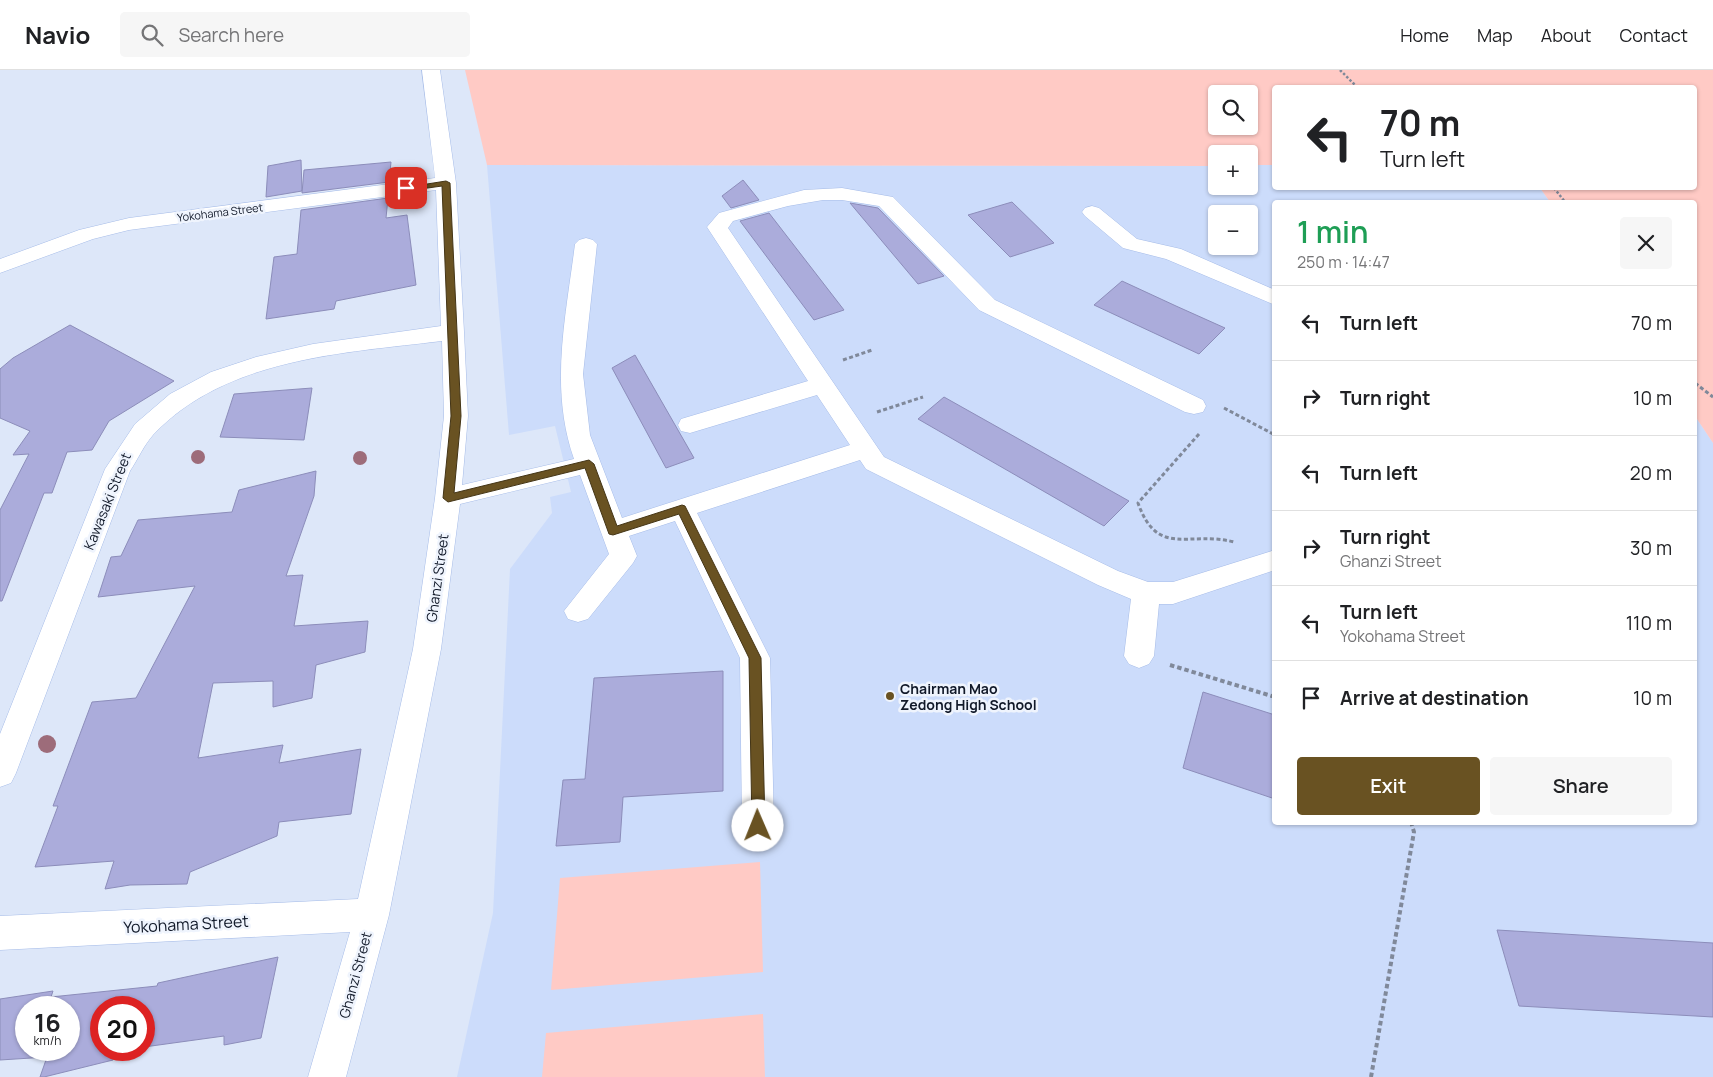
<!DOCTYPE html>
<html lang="en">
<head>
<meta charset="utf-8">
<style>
	body { margin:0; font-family:Manrope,sans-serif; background:#f6f6f6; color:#202124; height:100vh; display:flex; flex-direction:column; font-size:19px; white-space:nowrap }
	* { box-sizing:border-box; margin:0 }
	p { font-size:16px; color:#757577 }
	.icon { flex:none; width:28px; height:28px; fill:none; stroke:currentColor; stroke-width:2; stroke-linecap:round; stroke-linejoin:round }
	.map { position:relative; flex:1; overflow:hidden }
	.sheet { position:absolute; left:1272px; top:130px; width:425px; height:625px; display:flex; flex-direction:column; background:#fff; border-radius:5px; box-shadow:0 1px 4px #0004 }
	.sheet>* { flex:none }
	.banner { position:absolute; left:1272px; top:15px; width:425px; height:105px; border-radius:5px; box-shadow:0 1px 4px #0004; background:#fff; color:#202124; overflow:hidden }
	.buttons { position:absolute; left:1208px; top:15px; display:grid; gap:10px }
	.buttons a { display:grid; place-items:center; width:50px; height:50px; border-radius:5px; background:#fff; box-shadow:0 1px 4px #0004; font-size:25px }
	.speed { position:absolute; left:15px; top:926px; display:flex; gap:10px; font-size:25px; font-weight:700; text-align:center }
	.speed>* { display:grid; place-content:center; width:65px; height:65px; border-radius:50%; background:#fff; box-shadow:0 1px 4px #0004; line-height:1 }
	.speed small { font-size:12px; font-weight:400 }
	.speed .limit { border:8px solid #d22; background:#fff; color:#111 }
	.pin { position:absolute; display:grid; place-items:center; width:42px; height:42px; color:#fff; margin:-21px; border-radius:10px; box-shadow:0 2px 8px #0006 }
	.me { position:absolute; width:55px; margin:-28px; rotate:359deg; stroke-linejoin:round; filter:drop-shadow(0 0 4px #0008) }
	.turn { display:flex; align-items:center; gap:18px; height:105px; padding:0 25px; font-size:22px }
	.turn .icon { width:65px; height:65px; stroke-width:2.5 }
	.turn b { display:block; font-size:35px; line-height:42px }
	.round { display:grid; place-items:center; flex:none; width:52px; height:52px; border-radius:5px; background:#f6f6f6 }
	.head { display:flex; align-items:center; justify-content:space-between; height:85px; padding:0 25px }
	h1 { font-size:30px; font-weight:600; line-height:38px; color:#1e9e55 }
	.action { display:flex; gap:10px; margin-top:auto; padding:10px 25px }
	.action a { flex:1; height:58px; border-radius:5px; background:#695222; color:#fff; font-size:20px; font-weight:600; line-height:58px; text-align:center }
	.action a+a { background:#f6f6f6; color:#202124 }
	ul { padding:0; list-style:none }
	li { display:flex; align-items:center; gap:15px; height:75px; padding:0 25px; border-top:1px solid #e0e0e0 }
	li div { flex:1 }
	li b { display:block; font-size:19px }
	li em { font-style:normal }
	header { display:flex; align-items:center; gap:30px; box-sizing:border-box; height:70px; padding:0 25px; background:#fff; border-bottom:1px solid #e0e0e0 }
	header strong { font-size:24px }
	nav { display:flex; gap:28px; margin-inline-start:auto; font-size:18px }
	.search { width:350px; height:45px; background:#f6f6f6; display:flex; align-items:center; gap:12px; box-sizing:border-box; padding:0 18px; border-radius:5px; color:#757577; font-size:19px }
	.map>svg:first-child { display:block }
	.built { fill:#ccdcfb; fill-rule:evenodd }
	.green { fill:#ffcac5; fill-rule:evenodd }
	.building { fill:#abacdb; stroke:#8c8dba; fill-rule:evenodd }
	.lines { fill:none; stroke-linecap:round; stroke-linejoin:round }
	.minor-casing { stroke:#a6bce8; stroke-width:1 }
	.path-far2 { stroke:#80899a; stroke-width:2.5; stroke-dasharray:2.5 2; stroke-linecap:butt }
	.path-far1 { stroke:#80899a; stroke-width:3; stroke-dasharray:4 2.5; stroke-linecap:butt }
	.path { stroke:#80899a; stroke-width:4; stroke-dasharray:4.5 3; stroke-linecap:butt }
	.minor { fill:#fff; fill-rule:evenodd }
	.tree { fill:#9d6c7a }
	.route { fill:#695222; stroke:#443516 }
	.poi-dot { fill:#695222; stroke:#eff4fd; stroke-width:2 }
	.labels { text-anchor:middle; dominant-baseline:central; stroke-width:5; stroke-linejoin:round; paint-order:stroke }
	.far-street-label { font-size:11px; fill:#111929; stroke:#eff4fd }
	.street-label { font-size:14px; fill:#111929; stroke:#eff4fd }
	.poi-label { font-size:14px; font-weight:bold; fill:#111929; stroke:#eff4fd; text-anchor:start }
	.near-street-label { font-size:16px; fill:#111929; stroke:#eff4fd }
</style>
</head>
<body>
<header>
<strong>Navio</strong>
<div class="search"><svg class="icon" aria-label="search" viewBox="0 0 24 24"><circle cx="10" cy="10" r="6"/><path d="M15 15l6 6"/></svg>Search here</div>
<nav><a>Home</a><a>Map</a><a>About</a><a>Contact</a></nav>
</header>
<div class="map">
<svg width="1713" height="1007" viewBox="0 0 1713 1007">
	<rect width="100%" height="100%" fill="#dde7f9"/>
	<path class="built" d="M 487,95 L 1216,96 L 1216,116 L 1249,116 L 1249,95 L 1275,95 L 1275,118 L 1540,118 L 1550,132 L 1275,132 L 1275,752 L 1695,752 L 1695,346 L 1713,373 L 1713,1007 L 457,1007 L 493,843 L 510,499 L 552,443 L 550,427 L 571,422 L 555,356 L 509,365 ZM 1216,144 L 1249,144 L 1249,176 L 1216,176 Z"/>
	<g class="green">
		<path d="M 465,0 L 1713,0 L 1713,373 L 1695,346 L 1695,132 L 1550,132 L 1540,118 L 1695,118 L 1695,18 L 1275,18 L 1275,95 L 1249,95 L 1249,84 L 1216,84 L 1216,96 L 487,95 ZM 1216,24 L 1249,24 L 1249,56 L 1216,56 Z"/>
		<path d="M 760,792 L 763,902 L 551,920 L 560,808 Z"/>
		<path d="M 763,944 L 765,1007 L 542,1007 L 546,963 Z"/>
	</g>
	<g class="building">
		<path d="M 301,90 L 302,121 L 266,127 L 268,96 Z"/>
		<path d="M 391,92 L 389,112 L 302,123 L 304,100 Z"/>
		<path d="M 743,110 L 759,130 L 731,138 L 722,126 Z"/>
		<path d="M 388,128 L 386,148 L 407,145 L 416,215 L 336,231 L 334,239 L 266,249 L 274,187 L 297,184 L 301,140 Z"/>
		<path d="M 1012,132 L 1054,173 L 1010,187 L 968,145 Z"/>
		<path d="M 850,133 L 878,138 L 944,206 L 918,214 Z"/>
		<path d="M 769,143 L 844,240 L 814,250 L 740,151 Z"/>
		<path d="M 1122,211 L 1176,236 L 1225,258 L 1199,284 L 1094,235 Z"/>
		<path d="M 70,255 L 174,311 L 109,351 L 92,380 L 67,382 L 52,423 L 44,423 L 2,531 L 0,531 L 0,440 L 29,384 L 13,385 L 30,361 L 0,348 L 0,299 L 13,288 Z"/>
		<path d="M 635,285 L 694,388 L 666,398 L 612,298 Z"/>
		<path d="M 312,318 L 304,370 L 220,367 L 234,324 Z"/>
		<path d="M 944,327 L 1129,431 L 1104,456 L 918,349 Z"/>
		<path d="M 316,401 L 314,426 L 286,506 L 303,505 L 294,556 L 368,551 L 365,582 L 316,595 L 312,628 L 273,637 L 273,611 L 213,613 L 198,688 L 283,675 L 279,693 L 361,679 L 351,744 L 279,752 L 277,766 L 190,802 L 187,814 L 130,815 L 105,819 L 114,791 L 35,797 L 58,736 L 53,736 L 92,632 L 136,628 L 195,516 L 98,527 L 111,487 L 121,486 L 138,450 L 232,442 L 239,420 Z"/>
		<path d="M 723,601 L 723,721 L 623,727 L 620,772 L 556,776 L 563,710 L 585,709 L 594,608 Z"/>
		<path d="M 1203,622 L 1275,645 L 1275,729 L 1183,698 Z"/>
		<path d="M 1497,860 L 1713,873 L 1713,947 L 1519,936 Z"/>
		<path d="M 278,887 L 261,968 L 224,975 L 224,966 L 144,977 L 144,938 L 101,938 L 101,980 L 119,980 L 113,990 L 44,1007 L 40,1007 L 47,987 L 0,990 L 0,929 L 53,921 L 51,927 L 157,916 L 158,913 ZM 26,938 L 69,938 L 69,980 L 26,980 Z"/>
	</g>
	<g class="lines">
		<defs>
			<g id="minor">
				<path d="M 422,0 L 440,0 L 456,113 L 464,262 L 468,346 L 462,415 L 574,389 C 549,318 566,246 575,174 L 579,170 L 586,168 L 593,170 L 597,174 L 583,304 L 590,365 L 622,448 L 850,375 L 817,325 L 690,363 L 681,361 L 678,355 L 681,349 L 808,311 L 707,157 L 719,143 L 804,120 L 842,118 L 893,127 L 995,230 L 1203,330 L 1206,336 L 1203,342 L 1194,344 L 1185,342 L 979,240 L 879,136 L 842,130 L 823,130 L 788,136 L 733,151 L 728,158 L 884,387 L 1118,501 L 1148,512 L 1173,512 L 1275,480 L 1275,500 L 1173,534 L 1159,534 L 1154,586 L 1149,594 L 1139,598 L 1129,594 L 1124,586 L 1131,529 L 1098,515 L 866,399 L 860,390 L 697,443 L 770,588 L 774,756 L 769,766 L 758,771 L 747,766 L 742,756 L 740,588 L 675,451 L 629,466 L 637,486 L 633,493 L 588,549 L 578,552 L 568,549 L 564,541 L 609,484 L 580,405 L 460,434 L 441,579 L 389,845 L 346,1007 L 308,1007 L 350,862 L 0,880 L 0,846 L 358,829 L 413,579 L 435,428 L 444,346 L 442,271 C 344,283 225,288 153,365 C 144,375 138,389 130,401 L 16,703 L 11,713 L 0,717 L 0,664 L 105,399 L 135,354 L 170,324 L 211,302 L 256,287 L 313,274 L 441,256 L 436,120 L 129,160 L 93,169 L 0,203 L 0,189 L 79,160 L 129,148 L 435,108 Z"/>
				<path d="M 1092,136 L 1099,138 L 1137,169 L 1181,179 L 1275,220 L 1275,235 L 1166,189 L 1123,178 L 1085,146 L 1082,142 L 1085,138 Z"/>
			</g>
		</defs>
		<use href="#minor" class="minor-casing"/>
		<g class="path-far2">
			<path d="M 1340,0 L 1358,18"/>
			<path d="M 1554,118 L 1565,132"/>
		</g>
		<g class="path-far1">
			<path d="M 843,290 L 872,280"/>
			<path d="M 1695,313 L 1713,327"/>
			<path d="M 1224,338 L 1275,365"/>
			<path d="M 877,342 L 923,327"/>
			<path d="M 1199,364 L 1138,433 C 1158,489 1189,460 1234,472"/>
		</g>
		<g class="path">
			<path d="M 1170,595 L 1275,627"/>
			<path d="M 1371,1007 L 1414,762 L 1411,752"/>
		</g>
		<use href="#minor" class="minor"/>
	</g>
	<g class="tree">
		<circle cx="198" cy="387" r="7"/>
		<circle cx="360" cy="388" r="7"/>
		<circle cx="47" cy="674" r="9"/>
	</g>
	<path class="route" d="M 446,111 L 450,113 L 461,346 L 454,423 L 589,390 L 594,394 L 617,456 L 682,435 L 685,436 L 761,588 L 765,756 L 763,760 L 758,762 L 754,760 L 752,756 L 749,588 L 679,444 L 613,465 L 609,464 L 585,398 L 448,432 L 443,428 L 451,346 L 442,116 L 406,121 L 402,118 Z"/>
	<circle class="poi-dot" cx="890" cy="626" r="5"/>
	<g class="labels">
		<g class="far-street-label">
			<text transform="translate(220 142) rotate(-7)">Yokohama Street</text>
		</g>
		<g class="street-label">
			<text transform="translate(107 431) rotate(-68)">Kawasaki Street</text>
			<text transform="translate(437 508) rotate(-82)">Ghanzi Street</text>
			<text transform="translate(355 905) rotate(-75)">Ghanzi Street</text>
		</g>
		<g class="poi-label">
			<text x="900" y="618">Chairman Mao<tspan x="900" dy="16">Zedong High School</tspan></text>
		</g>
		<g class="near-street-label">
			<text transform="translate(186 854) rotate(-3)">Yokohama Street</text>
		</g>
	</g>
</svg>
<div class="buttons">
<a><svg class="icon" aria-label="search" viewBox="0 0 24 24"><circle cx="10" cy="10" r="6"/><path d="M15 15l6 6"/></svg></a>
<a>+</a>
<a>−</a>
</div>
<div class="speed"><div>16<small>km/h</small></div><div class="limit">20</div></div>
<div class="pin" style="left:406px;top:118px;background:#d93025"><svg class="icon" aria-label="arrive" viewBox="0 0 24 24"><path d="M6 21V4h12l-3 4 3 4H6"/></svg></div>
<svg class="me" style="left:758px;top:756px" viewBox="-20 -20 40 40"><circle r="19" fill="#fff"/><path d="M0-13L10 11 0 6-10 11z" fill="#695222"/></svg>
<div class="banner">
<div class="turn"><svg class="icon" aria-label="left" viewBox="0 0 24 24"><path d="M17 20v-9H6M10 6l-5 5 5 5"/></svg><div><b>70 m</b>Turn left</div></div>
</div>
<section class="sheet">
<div class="head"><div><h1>1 min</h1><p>250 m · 14:47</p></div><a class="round"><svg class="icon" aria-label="close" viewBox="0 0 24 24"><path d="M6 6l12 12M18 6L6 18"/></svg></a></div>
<ul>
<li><svg class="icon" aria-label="left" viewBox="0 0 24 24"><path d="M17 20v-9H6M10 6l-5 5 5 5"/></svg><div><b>Turn left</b></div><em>70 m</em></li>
<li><svg class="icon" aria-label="right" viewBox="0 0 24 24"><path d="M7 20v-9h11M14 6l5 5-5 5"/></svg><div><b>Turn right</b></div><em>10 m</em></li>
<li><svg class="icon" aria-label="left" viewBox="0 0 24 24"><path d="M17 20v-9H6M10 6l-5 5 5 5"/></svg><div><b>Turn left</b></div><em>20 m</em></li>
<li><svg class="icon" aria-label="right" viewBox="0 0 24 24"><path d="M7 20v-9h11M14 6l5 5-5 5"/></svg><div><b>Turn right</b><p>Ghanzi Street</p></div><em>30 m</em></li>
<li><svg class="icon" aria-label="left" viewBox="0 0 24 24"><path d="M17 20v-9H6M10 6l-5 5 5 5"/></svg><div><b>Turn left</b><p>Yokohama Street</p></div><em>110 m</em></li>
<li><svg class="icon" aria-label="arrive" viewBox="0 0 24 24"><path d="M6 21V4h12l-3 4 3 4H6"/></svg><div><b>Arrive at destination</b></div><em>10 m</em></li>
</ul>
<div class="action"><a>Exit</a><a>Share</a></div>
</section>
</div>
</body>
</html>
